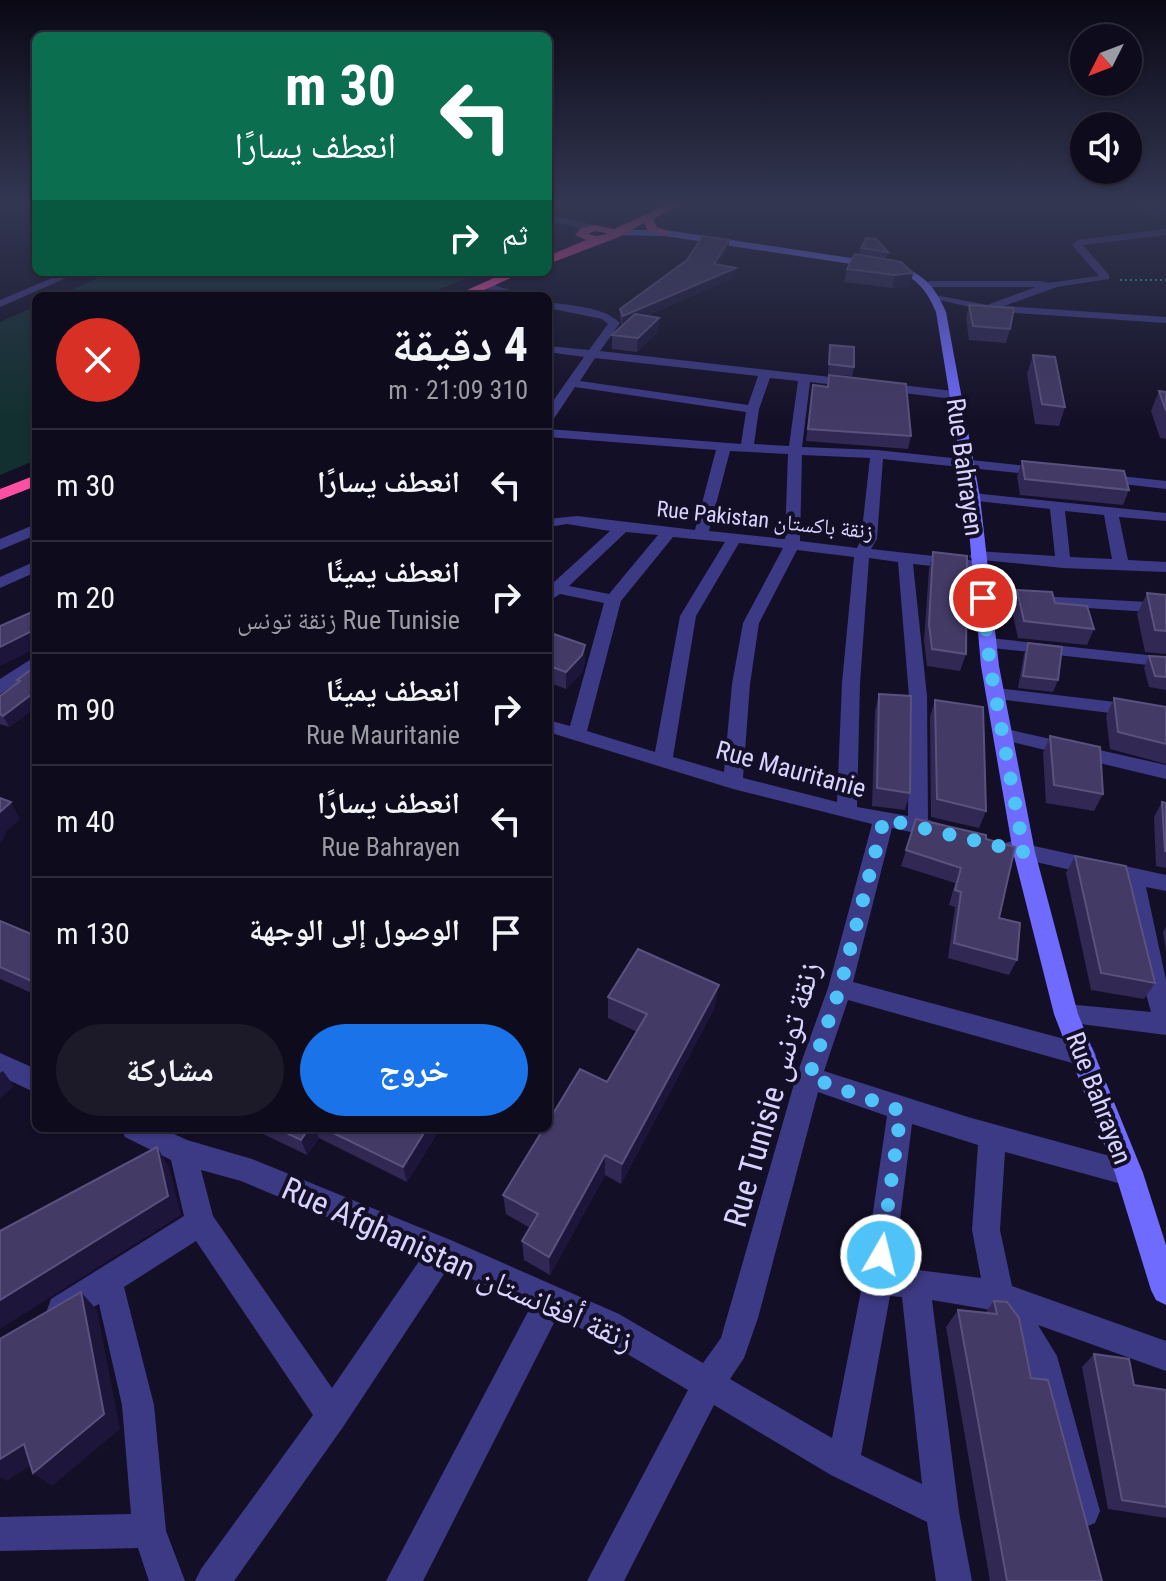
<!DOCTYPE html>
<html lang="ar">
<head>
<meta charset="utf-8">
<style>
	body { margin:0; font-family:"Roboto Condensed","Noto Naskh Arabic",sans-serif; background:#1c1929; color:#f1f3f6; direction:rtl; height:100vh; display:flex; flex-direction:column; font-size:30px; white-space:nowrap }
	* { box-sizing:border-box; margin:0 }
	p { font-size:26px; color:#9b9ba3 }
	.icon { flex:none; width:44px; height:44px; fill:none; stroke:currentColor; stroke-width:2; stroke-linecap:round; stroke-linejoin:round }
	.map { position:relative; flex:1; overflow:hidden; direction:ltr }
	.panel { position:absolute; left:32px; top:292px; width:520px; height:840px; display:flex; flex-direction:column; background:#0e0b1c; border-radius:12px; box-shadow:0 2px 6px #0004,0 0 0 2px #2e2b3b; direction:rtl }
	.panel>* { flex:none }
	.guide { position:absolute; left:32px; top:32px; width:520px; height:244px; border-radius:12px; box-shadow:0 2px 6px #0004,0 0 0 2px #2e2b3b; direction:rtl; background:#0b6e4f; color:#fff; overflow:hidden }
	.needle { width:52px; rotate:228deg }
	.tools { position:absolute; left:1070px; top:24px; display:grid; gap:16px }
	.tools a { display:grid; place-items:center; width:72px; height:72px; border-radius:50%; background:#0e0b1c; box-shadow:0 2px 6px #0004,0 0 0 2px #2e2b3b; font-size:40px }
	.pin { position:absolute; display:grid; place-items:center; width:68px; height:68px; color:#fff; margin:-34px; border:4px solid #fff; border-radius:50%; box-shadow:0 2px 8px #0007 }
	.me { position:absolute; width:88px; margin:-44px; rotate:8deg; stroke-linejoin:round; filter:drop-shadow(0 0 6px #0008) }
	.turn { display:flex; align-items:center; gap:28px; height:168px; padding:0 24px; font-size:36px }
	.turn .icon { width:104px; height:104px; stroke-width:2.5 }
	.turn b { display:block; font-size:56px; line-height:68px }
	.then { display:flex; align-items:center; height:76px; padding:0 24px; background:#0003; gap:16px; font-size:30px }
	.round { display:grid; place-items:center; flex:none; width:84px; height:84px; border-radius:42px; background:#1c1929 }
	.summary { display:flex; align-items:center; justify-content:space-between; height:136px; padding:0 24px }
	h1 { font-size:48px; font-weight:700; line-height:60px }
	.primary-button { display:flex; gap:16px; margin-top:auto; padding:16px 24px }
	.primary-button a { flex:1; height:92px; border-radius:48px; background:#1a73e8; color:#fff; font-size:32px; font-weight:700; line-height:92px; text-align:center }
	.primary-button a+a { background:#1c1929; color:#f1f3f6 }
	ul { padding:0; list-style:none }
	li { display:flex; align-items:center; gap:24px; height:112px; padding:0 24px; border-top:2px solid #2e2b3b }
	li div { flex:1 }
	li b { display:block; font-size:30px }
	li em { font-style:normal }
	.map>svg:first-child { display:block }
	.green { fill:#12302f }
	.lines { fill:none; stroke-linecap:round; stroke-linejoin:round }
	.path { stroke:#2fb8b0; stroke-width:2; stroke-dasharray:2 3; stroke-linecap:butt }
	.street { fill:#3d3a85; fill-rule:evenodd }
	.secondary { fill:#6f6bff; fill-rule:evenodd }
	.highway { fill:#ff4fa3; fill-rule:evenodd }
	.wall { fill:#312854 }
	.shaded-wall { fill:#1d163a }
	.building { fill:#433a66; stroke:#5a527e; stroke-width:2 }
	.route { stroke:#4fc3f7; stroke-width:14; stroke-dasharray:0 25.2 }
	.labels { text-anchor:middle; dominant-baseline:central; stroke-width:8; stroke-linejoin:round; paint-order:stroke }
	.far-street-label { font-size:22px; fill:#d9d4ff; stroke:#130f26 }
	.street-label { font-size:26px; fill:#d9d4ff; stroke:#130f26 }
	.near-street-label { font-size:32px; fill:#d9d4ff; stroke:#130f26 }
</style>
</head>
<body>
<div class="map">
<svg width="1166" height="1581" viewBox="0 0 1166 1581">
	<rect width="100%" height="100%" fill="#130f26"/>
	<g class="green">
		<path d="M 112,272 L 482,272 L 423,296 L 58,296 Z"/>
		<path d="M 36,306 L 36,460 L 0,475 L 0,322 Z"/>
	</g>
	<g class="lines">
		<path class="path" d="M 1120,280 L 1166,280"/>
		<g class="street">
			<path d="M 548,215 L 595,225 L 600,228 L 595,231 L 548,221 Z"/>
			<path d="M 1166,229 L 1166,235 L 1083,245 L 1109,275 L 1109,279 L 1057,287 L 1004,306 L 1166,317 L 1166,323 L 988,311 L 930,298 L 935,295 L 987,305 L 1036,287 L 930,287 L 925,284 L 930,281 L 1042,281 L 1047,283 L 1099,276 L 1072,245 L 1077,240 Z"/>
			<path d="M 66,272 L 80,272 L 0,307 L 0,300 Z"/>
			<path d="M 485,282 L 522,294 L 523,296 L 508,296 L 481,287 L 480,285 Z"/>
			<path d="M 548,302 C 571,306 603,306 620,323 L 600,351 L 954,391 L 960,395 L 954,399 L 810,382 L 802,447 L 877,450 L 1047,468 L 1054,472 L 1047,476 L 883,459 L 877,539 L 871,549 L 978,561 L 986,566 L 978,571 L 913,564 L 927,696 L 928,820 L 945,825 L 948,830 L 945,835 L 938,838 L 892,828 L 853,982 L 1083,1044 L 1092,1047 L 1096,1055 L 1092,1063 L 1083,1066 L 848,1000 L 824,1071 L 968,1117 L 1139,1164 L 1143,1173 L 1139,1182 L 1129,1186 L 1005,1152 L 1000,1230 L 1012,1286 L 1166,1341 L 1166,1371 L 1038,1325 L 1057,1356 L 1100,1511 L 1095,1523 L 1083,1528 L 1071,1523 L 1066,1511 L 1028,1363 L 991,1310 L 932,1300 L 959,1512 L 972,1581 L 936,1581 L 927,1522 L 831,1475 L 714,1405 L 624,1581 L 587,1581 L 688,1390 L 597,1336 L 557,1317 L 423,1581 L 386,1581 L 531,1306 L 448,1268 L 343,1427 L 234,1581 L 195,1581 L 201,1569 L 313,1415 L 196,1241 L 124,1287 L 154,1405 L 166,1531 L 185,1581 L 149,1581 L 138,1548 L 0,1551 L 0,1517 L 131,1514 L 122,1405 L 99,1304 L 62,1325 L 51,1321 L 47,1310 L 51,1299 L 184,1216 L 171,1160 L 125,1137 L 121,1128 L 161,1128 L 187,1140 L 252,1159 L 453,1241 L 619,1314 L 703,1363 L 721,1338 L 796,1077 L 828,988 L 872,824 L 733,789 L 548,732 L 548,720 L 570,726 L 604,603 L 560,594 L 548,602 L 548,582 L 553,583 L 610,531 L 567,524 L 548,527 L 548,519 L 577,516 L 695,530 L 716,450 L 548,437 L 548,429 L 741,444 L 746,412 L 575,387 L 553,420 L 548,421 L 548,408 L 584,357 L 548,352 L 548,346 L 589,350 L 608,324 L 602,319 L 548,308 ZM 595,358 L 758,376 L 748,405 L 580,381 ZM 770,378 L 798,381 L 789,446 L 754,444 L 759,409 ZM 730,451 L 788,454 L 785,539 L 709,531 ZM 802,455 L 870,458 L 861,539 L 857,548 L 800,541 ZM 626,532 L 658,535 L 609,594 L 569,586 ZM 673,537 L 725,542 L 680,616 L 655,752 L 587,731 L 621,601 ZM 739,543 L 783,548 L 743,623 L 732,684 L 724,772 L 673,757 L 696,616 ZM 797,550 L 854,557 L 842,683 L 837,802 L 743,778 L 750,684 L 759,623 ZM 869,558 L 898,562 L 909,696 L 908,816 L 857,807 L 860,683 ZM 818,1092 L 887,1116 L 863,1281 L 832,1438 L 730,1379 L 744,1358 L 758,1318 ZM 912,1124 L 978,1145 L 972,1230 L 981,1278 L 894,1267 ZM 201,1170 L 241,1181 L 422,1257 L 332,1388 L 213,1216 ZM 890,1296 L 902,1297 L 922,1484 L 861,1455 Z"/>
			<path d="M 1102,474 L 1166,481 L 1166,489 L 1097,481 L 1097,475 Z"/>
			<path d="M 973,493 L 1166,513 L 1166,521 L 1119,517 L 1128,560 L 1166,562 L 1166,572 L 1063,568 L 972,559 L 969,556 L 977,551 L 1055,556 L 1050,509 L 968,500 L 966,497 ZM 1065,511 L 1104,515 L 1112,559 L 1070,557 Z"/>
			<path d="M 36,524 L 36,535 L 0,550 L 0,539 Z"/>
			<path d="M 36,561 L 36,572 L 0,588 L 0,577 Z"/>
			<path d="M 983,593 L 1166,603 L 1166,613 L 977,601 L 977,595 Z"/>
			<path d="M 989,638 L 1166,657 L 1166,667 L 983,647 L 980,643 L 983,639 Z"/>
			<path d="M 36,656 L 36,670 L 0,694 L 0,679 Z"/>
			<path d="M 996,688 L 1166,708 L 1166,720 L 990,698 L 987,694 Z"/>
			<path d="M 1002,728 L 1166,765 L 1166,779 L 995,738 L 993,734 L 995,730 Z"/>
			<path d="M 1012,841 L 1166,875 L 1166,891 L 1146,887 L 1166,980 L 1166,1035 L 1057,1021 L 1054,1014 L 1057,1007 L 1066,1004 L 1151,1012 L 1135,955 L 1124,882 L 1005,855 L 1001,849 L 1005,843 Z"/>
			<path d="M 0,1053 L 36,1069 L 36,1093 L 0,1076 Z"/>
		</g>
		<path class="secondary" d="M 614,230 L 665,230 L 891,264 C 921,271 934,284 946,312 L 980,497 L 999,666 L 1035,852 L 1078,1014 L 1143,1173 L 1166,1245 L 1166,1305 L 1156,1300 L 1151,1290 L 1115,1173 L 1054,1014 L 1013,852 L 981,666 L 966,497 L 936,312 C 926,289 916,276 891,270 L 665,236 L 611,235 Z"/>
		<g class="highway">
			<path d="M 672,202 L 686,202 L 653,219 L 657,227 L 669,231 L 669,235 L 648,231 L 644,223 L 619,237 L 548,264 L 548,256 L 586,240 L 575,235 L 581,228 L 595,225 L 614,229 ZM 595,231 L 606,233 L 607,234 L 597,236 L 588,234 Z"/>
			<path d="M 507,272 L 524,272 L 471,296 L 454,296 Z"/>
			<path d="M 36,475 L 36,486 L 0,500 L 0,489 Z"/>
		</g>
	</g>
	<g class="wall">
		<path d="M 1132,202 L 1166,202 L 1166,220 L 1131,206 Z"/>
		<path d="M 729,240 L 728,249 L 719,264 L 735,277 L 646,316 L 659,318 L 658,332 L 637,352 L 612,349 L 612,335 L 622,326 L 620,319 L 620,309 Z"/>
		<path d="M 861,248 L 888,252 L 886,260 L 913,273 L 910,286 L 892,288 L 844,282 L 847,269 L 859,255 Z"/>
		<path d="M 969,305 L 1010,329 L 1006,343 L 969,340 L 966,318 Z"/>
		<path d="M 830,345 L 854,367 L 852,376 L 828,374 Z"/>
		<path d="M 1033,355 L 1065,407 L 1059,426 L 1035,424 L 1027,374 Z"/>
		<path d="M 829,375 L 911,436 L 908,449 L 806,441 L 813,385 L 827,387 Z"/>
		<path d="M 1159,391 L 1166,392 L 1166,439 L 1160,438 L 1151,411 Z"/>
		<path d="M 1022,461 L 1129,490 L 1123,505 L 1020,495 L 1017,476 Z"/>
		<path d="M 933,552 L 966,654 L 960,671 L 927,666 L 924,641 L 929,569 Z"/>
		<path d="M 1017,590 L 1055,603 L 1094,629 L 1087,645 L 1018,638 L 1011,606 Z"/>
		<path d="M 1147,593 L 1166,595 L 1166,654 L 1145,652 L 1137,614 Z"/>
		<path d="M 548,632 L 585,662 L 582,672 L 566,689 L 553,684 Z"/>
		<path d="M 1028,643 L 1058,680 L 1053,692 L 1018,688 L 1024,654 Z"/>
		<path d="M 1149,656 L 1166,657 L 1166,690 L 1149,687 L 1144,668 Z"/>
		<path d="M 36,666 L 36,707 L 9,727 L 0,724 L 0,696 L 19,682 L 17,680 Z"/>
		<path d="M 879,694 L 910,793 L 905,810 L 872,806 L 875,711 Z"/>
		<path d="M 1114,698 L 1166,707 L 1166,764 L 1110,749 L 1106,716 Z"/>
		<path d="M 935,700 L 986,811 L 979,828 L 931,817 L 930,717 Z"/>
		<path d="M 1050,736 L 1103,794 L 1094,811 L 1046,803 L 1043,753 Z"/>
		<path d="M 1162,802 L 1166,803 L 1166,868 L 1156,866 L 1154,817 Z"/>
		<path d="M 916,819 L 986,835 L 999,918 L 1017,960 L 1009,975 L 948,958 L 955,907 L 949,905 L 955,883 L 901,866 Z"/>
		<path d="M 1075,856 L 1155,983 L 1144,999 L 1091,990 L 1066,873 Z"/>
		<path d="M 0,921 L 36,936 L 36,995 L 0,979 Z"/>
		<path d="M 1166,927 L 1166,952 L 1163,932 Z"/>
		<path d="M 608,997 L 715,1007 L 621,1184 L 605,1175 L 550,1275 L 524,1260 L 522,1241 L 530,1228 L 506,1214 L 503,1195 L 607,1082 L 637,1032 L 608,1018 Z"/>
		<path d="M 261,1128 L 434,1128 L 436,1135 L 407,1182 L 319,1138 L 307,1155 L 263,1134 Z"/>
		<path d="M 994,1301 L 1031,1378 L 1102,1581 L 990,1581 L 946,1327 L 958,1310 L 985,1313 Z"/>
		<path d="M 1094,1354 L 1134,1385 L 1166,1390 L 1166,1518 L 1108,1509 L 1082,1367 Z"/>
	</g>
	<g class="shaded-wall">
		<path d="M 729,240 L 728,249 L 714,273 L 714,264 Z"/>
		<path d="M 736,268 L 735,277 L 622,326 L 623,316 Z"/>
		<path d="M 913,273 L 910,286 L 892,288 L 895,275 Z"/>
		<path d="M 659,318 L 658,332 L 637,352 L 638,338 Z"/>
		<path d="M 36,629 L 36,648 L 0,666 L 0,647 Z"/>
		<path d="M 585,645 L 585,662 L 582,672 L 566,689 L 566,672 Z"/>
		<path d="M 552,667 L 553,684 L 548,689 L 548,671 Z"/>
		<path d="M 36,691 L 36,707 L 9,727 L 3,716 Z"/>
		<path d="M 11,802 L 20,819 L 7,831 L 2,842 L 0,842 L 0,812 Z"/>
		<path d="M 719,985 L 715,1007 L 621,1184 L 622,1164 Z"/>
		<path d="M 3,1071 L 14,1086 L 0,1099 L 0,1073 Z"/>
		<path d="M 309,1128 L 315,1128 L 319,1138 L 307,1155 L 301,1140 Z"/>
		<path d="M 427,1128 L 434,1128 L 436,1135 L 407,1182 L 403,1167 Z"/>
		<path d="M 157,1147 L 169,1167 L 181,1215 L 0,1329 L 0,1300 Z"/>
		<path d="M 605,1155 L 605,1175 L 550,1275 L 549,1257 Z"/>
		<path d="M 81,1292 L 97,1310 L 120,1429 L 52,1486 L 33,1473 Z"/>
		<path d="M 24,1444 L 44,1457 L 7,1481 L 0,1477 L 0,1459 Z"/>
	</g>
	<g class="building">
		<path d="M 1149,202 L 1166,202 L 1166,209 Z"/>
		<path d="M 703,236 L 729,240 L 714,264 L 736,268 L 623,316 L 620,309 L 687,260 Z"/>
		<path d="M 866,238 L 876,239 L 888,252 L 861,248 Z"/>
		<path d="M 855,254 L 901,262 L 913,273 L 895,275 L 847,269 Z"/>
		<path d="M 969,305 L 1014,308 L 1010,329 L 973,326 Z"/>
		<path d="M 635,314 L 659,318 L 638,338 L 612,335 Z"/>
		<path d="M 830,345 L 854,347 L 854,367 L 829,364 Z"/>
		<path d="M 1033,355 L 1055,357 L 1065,407 L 1042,404 Z"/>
		<path d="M 829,375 L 906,384 L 911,436 L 808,429 L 813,385 L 828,387 Z"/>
		<path d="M 1159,391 L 1166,392 L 1166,411 Z"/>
		<path d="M 1022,461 L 1124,471 L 1129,490 L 1025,479 Z"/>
		<path d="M 933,552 L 967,556 L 966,654 L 932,649 L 929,624 Z"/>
		<path d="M 1017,590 L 1052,592 L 1055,603 L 1087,606 L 1094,629 L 1024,621 Z"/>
		<path d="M 1147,593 L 1166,595 L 1166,631 L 1155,630 Z"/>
		<path d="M 32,612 L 36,616 L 36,629 L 0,647 L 0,626 Z"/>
		<path d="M 548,632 L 585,645 L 582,655 L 566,672 L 552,667 L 548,671 Z"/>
		<path d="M 1028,643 L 1062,647 L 1058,680 L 1023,676 Z"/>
		<path d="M 1149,656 L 1166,657 L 1166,677 L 1155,676 Z"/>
		<path d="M 36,666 L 36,691 L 3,716 L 0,714 L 0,696 L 20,681 L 17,680 Z"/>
		<path d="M 879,694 L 911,696 L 910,793 L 877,788 Z"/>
		<path d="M 1114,698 L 1166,707 L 1166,744 L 1118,732 Z"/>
		<path d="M 935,700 L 983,707 L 986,811 L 937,799 Z"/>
		<path d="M 1050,736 L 1100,747 L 1103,794 L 1054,785 Z"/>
		<path d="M 0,798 L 11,802 L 0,812 Z"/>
		<path d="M 1162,802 L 1166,803 L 1166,851 L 1165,851 Z"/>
		<path d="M 916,819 L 986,835 L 986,839 L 1015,847 L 999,918 L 1020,923 L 1017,960 L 954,943 L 961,892 L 955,890 L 961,868 L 906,850 Z"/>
		<path d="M 1075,856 L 1126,866 L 1155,983 L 1101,973 Z"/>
		<path d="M 0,921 L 36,936 L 36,983 L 0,967 Z"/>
		<path d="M 638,949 L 719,985 L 622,1164 L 605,1155 L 549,1257 L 522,1241 L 538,1214 L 503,1195 L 544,1128 L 548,1128 L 548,1122 L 580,1069 L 607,1082 L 647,1014 L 608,997 Z"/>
		<path d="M 276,1128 L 309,1128 L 301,1140 Z"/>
		<path d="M 323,1128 L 427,1128 L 403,1167 Z"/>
		<path d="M 157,1147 L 168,1196 L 0,1300 L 0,1231 Z"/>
		<path d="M 81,1292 L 104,1414 L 33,1473 L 24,1444 L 0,1459 L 0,1339 Z"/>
		<path d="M 994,1301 L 1007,1302 L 1019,1318 L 1031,1378 L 1048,1380 L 1102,1581 L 1007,1581 L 958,1310 L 997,1314 Z"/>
		<path d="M 1094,1354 L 1129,1359 L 1134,1385 L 1166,1390 L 1166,1507 L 1122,1500 Z"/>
	</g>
	<linearGradient id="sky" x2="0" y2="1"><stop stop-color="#0a0815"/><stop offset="0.48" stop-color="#333752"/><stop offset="1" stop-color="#333752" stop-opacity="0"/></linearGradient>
	<rect width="1166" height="424" fill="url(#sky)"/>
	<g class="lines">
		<path class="route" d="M 881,1255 L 901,1111 L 809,1077 L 840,988 L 884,819 L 1024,852 L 990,666 L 983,598"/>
	</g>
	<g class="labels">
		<g class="far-street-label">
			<text transform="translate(765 520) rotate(6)">Rue Pakistan زنقة باكستان</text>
		</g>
		<g class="street-label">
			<text transform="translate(965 467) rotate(82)">Rue Bahrayen</text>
			<text transform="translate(791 769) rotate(15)">Rue Mauritanie</text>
			<text transform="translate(1099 1098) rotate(69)">Rue Bahrayen</text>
		</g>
		<g class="near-street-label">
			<text transform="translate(772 1094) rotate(-74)">Rue Tunisie زنقة تونس</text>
			<text transform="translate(458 1264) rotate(24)">Rue Afghanistan زنقة أفغانستان</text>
		</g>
	</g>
</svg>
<div class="tools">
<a><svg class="needle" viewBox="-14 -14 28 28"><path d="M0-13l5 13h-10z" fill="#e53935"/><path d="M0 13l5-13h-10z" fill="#9b9ba3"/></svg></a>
<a><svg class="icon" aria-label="sound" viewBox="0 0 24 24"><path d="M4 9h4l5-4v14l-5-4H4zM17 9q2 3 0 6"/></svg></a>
</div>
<div class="pin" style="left:983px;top:598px;background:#d93025"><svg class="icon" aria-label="arrive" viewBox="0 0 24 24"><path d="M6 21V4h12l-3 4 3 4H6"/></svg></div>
<svg class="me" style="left:881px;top:1255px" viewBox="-20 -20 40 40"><circle r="17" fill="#4fc3f7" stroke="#fff" stroke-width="3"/><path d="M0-11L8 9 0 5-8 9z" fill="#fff"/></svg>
<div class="guide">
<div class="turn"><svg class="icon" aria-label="left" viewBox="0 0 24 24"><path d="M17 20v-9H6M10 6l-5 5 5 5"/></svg><div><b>30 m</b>انعطف يسارًا</div></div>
<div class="then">ثم<svg class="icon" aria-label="right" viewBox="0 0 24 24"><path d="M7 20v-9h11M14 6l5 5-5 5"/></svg></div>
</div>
<section class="panel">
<div class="summary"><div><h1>4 دقيقة</h1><p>310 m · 21:09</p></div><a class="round" style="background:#d93025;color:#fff"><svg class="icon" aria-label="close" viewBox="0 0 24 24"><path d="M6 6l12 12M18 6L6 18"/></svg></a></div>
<ul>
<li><svg class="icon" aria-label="left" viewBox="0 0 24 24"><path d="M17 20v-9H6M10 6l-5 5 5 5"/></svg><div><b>انعطف يسارًا</b></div><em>30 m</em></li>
<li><svg class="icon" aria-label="right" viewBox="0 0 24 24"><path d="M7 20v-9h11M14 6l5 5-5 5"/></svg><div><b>انعطف يمينًا</b><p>Rue Tunisie زنقة تونس</p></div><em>20 m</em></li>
<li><svg class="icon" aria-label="right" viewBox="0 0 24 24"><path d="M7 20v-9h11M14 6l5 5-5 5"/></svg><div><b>انعطف يمينًا</b><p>Rue Mauritanie</p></div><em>90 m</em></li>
<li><svg class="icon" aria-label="left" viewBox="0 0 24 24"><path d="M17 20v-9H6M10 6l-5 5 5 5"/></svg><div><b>انعطف يسارًا</b><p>Rue Bahrayen</p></div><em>40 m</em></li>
<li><svg class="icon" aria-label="arrive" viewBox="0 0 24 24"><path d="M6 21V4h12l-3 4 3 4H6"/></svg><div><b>الوصول إلى الوجهة</b></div><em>130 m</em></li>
</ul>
<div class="primary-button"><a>خروج</a><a>مشاركة</a></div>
</section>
</div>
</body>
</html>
